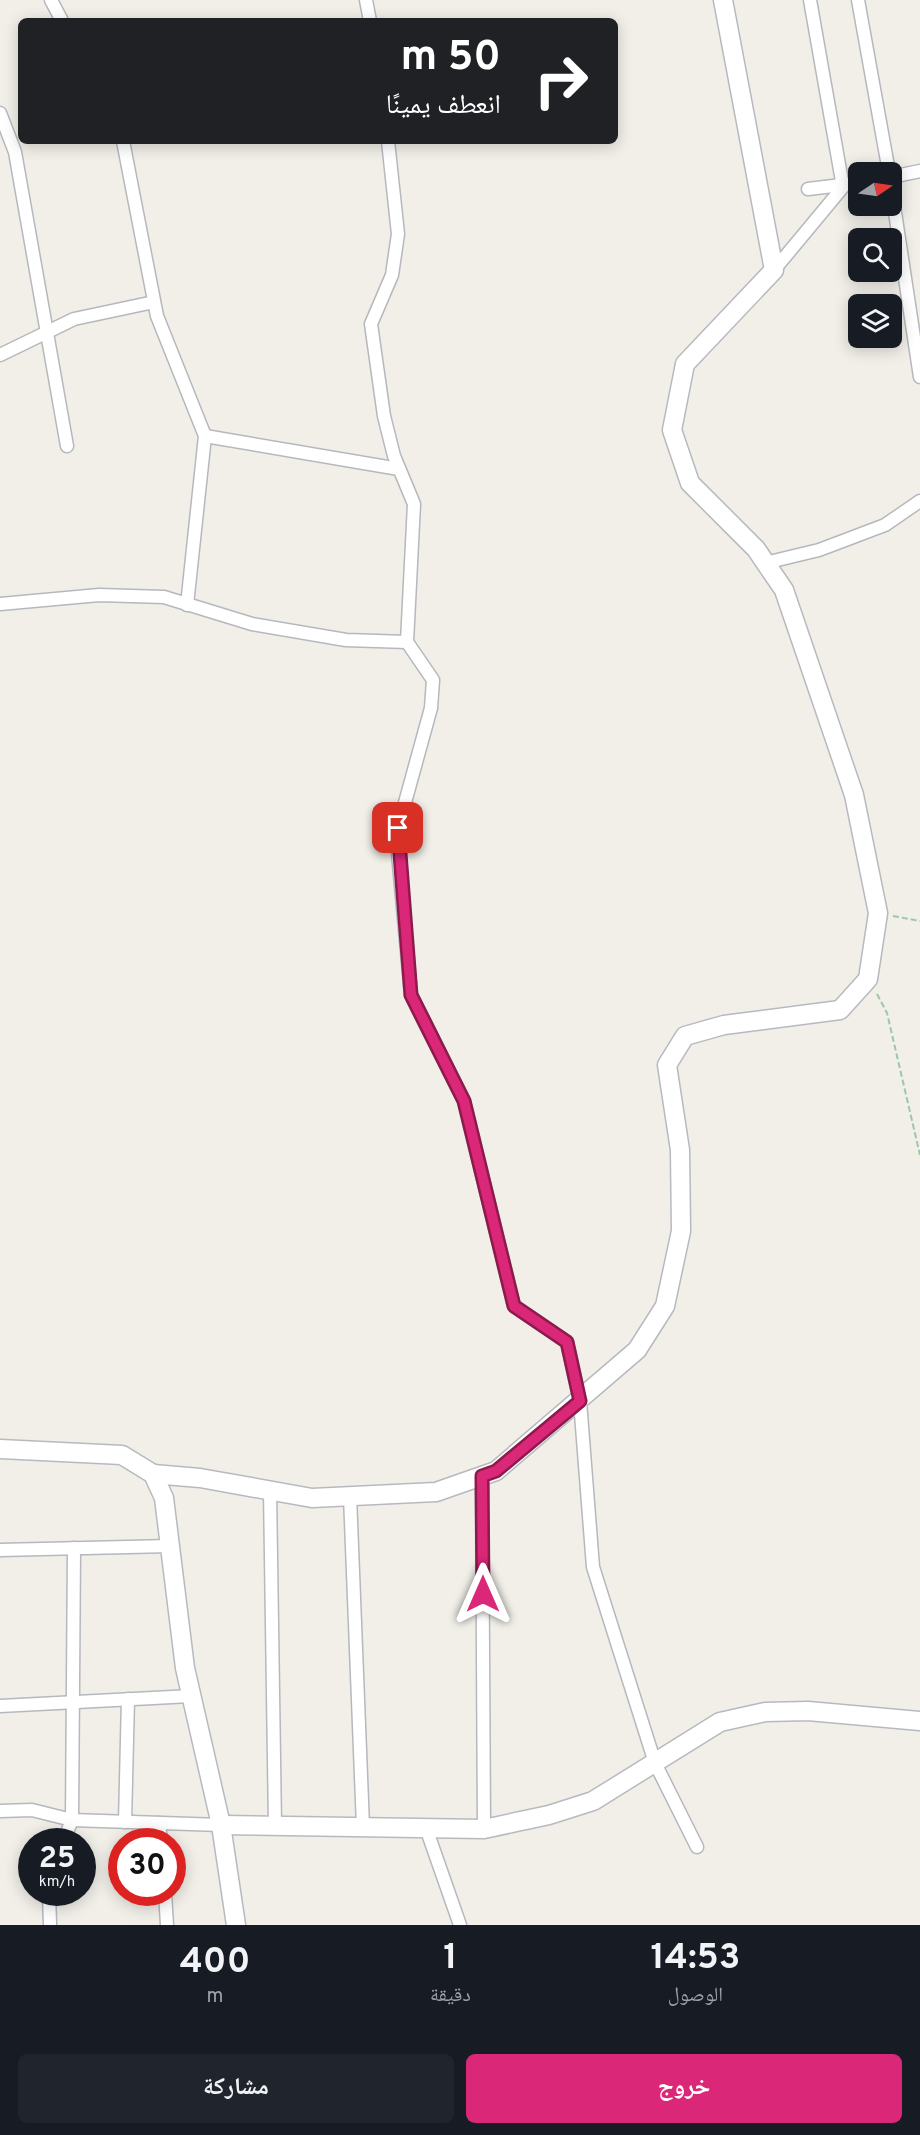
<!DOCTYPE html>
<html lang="ar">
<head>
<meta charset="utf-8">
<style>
	body { margin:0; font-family:Overpass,"Noto Naskh Arabic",sans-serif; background:#20242c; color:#f1f3f6; direction:rtl; height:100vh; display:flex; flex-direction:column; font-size:22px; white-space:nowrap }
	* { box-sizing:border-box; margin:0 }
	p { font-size:20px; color:#9ea1a6 }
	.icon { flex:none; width:33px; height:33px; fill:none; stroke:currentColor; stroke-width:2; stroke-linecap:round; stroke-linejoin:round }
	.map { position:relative; height:1925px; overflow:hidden; direction:ltr }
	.drawer { display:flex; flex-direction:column; background:#171b24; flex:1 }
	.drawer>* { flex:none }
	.hud { position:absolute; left:18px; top:18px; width:600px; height:126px; border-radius:9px; box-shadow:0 3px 15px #0003; direction:rtl; background:#202124; color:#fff; overflow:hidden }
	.needle { width:39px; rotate:77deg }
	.controls { position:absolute; left:848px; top:162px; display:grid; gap:12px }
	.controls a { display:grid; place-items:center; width:54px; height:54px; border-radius:9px; background:#171b24; box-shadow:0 3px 15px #0003; font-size:30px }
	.speed { position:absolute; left:18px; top:1828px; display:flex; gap:12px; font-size:30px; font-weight:700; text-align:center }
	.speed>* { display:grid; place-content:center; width:78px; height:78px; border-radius:50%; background:#171b24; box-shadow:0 3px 15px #0003; line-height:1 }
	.speed small { font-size:15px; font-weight:400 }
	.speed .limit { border:9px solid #d22; background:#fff; color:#111 }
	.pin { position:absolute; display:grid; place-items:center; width:51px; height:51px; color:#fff; margin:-26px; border-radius:12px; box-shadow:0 3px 9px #0006 }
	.me { position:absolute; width:66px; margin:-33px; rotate:0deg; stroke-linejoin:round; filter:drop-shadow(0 0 4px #0008) }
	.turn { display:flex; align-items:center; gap:21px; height:126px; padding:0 18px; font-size:27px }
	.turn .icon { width:78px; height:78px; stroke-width:2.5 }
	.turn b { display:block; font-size:42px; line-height:51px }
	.eta { display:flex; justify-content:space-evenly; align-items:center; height:102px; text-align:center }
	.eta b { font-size:36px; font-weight:700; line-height:42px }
	.button { display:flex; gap:12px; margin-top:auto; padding:12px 18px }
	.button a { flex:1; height:69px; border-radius:9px; background:#db2777; color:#fff; font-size:24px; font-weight:700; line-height:69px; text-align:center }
	.button a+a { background:#20242c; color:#f1f3f6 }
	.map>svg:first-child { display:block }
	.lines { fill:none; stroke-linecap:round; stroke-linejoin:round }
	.street-casing { stroke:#b5b8bc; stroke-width:15 }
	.secondary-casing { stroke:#b6babf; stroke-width:21 }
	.path { stroke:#9cc7a9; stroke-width:2; stroke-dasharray:6 3; stroke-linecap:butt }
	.street { stroke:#fff; stroke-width:12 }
	.secondary { stroke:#fff; stroke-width:18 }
	.route-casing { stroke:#8e194d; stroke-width:15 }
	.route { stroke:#db2777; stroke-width:10 }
</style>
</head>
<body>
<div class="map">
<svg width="920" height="1925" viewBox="0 0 920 1925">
	<rect width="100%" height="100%" fill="#f1efe8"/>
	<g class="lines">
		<defs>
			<g id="street">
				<path d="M 51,0 L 62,21"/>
				<path d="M 366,0 L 370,21"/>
				<path d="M 858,0 L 889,172"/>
				<path d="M 0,113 L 15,152 L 67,446"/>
				<path d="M 123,141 L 157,316 L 205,436 L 187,605"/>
				<path d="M 388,141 L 398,234 L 392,275 L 371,324 L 384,416 L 394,456 L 414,504 L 407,642 L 433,680 L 431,708 L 398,828 L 397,843 L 411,995 L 464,1101 L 514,1306 L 567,1342 L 580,1401 L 593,1567 L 655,1763 L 697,1847"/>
				<path d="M 891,177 L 920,171"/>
				<path d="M 891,186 L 920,377"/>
				<path d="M 808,189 L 858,183"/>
				<path d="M 774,270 L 843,187 L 810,0"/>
				<path d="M 0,355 L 74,319 L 154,302"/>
				<path d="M 205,436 L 399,469"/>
				<path d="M 765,563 L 819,550 L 885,525 L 920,501"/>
				<path d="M 0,604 L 99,595 L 164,597 L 252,624 L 346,640 L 407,642"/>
				<path d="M 482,1476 L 484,1829"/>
				<path d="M 270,1490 L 275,1826"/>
				<path d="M 350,1496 L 363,1827"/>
				<path d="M 0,1550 L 170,1546"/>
				<path d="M 0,1706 L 191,1696"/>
				<path d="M 0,1811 L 32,1810 L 72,1820 L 221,1825"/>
				<path d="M 125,1822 L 128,1699"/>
				<path d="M 159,1823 L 161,1842"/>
				<path d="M 426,1828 L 460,1925"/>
				<path d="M 63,1842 L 72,1820 L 74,1548"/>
				<path d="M 49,1893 L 50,1925"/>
				<path d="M 165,1893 L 167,1925"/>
			</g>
			<g id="secondary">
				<path d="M 0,1449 L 122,1455 L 153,1474 L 164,1498 L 185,1668 L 221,1825 L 236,1925"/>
				<path d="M 153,1474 L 200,1478 L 312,1498 L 436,1492 L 496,1471 L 637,1350 L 665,1306 L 681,1231 L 680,1150 L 667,1065 L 685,1036 L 724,1025 L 840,1010 L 868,979 L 878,913 L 854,795 L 784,590 L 756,549 L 690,483 L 672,430 L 685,364 L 774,270 L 723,0"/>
				<path d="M 221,1825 L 484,1829 L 549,1815 L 593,1801 L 720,1722 L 765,1712 L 808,1711 L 920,1721"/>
			</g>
		</defs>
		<use href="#street" class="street-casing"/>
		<use href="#secondary" class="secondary-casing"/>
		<g class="path">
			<path d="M 893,916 L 920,921"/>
			<path d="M 877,994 L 887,1013 L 920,1155"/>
		</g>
		<use href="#street" class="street"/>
		<use href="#secondary" class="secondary"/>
	</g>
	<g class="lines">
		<defs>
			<path id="route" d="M 398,828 L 411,995 L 464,1101 L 514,1306 L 567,1342 L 580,1401 L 496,1471 L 482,1476 L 483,1594"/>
		</defs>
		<use href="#route" class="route-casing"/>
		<use href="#route" class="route"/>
	</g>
</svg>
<div class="controls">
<a><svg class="needle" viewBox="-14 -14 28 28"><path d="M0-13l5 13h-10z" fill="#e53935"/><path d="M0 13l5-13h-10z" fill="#9ea1a6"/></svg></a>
<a><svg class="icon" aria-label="search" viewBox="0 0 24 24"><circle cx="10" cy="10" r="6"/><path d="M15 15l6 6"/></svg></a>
<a><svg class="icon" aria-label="layers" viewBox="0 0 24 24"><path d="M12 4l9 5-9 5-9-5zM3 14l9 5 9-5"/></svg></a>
</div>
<div class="speed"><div>25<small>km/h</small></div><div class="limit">30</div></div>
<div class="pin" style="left:398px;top:828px;background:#d93025"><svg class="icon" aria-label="arrive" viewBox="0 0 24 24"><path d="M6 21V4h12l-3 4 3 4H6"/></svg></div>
<svg class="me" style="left:483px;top:1594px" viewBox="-20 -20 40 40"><path d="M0-17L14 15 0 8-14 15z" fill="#db2777" stroke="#fff" stroke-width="4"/></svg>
<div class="hud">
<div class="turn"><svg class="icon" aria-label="right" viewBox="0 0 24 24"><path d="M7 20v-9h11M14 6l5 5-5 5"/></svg><div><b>50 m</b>انعطف يمينًا</div></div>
</div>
</div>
<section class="drawer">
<div class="eta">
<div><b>14:53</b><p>الوصول</p></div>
<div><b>1</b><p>دقيقة</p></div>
<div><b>400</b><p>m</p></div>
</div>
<div class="button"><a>خروج</a><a>مشاركة</a></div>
</section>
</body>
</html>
